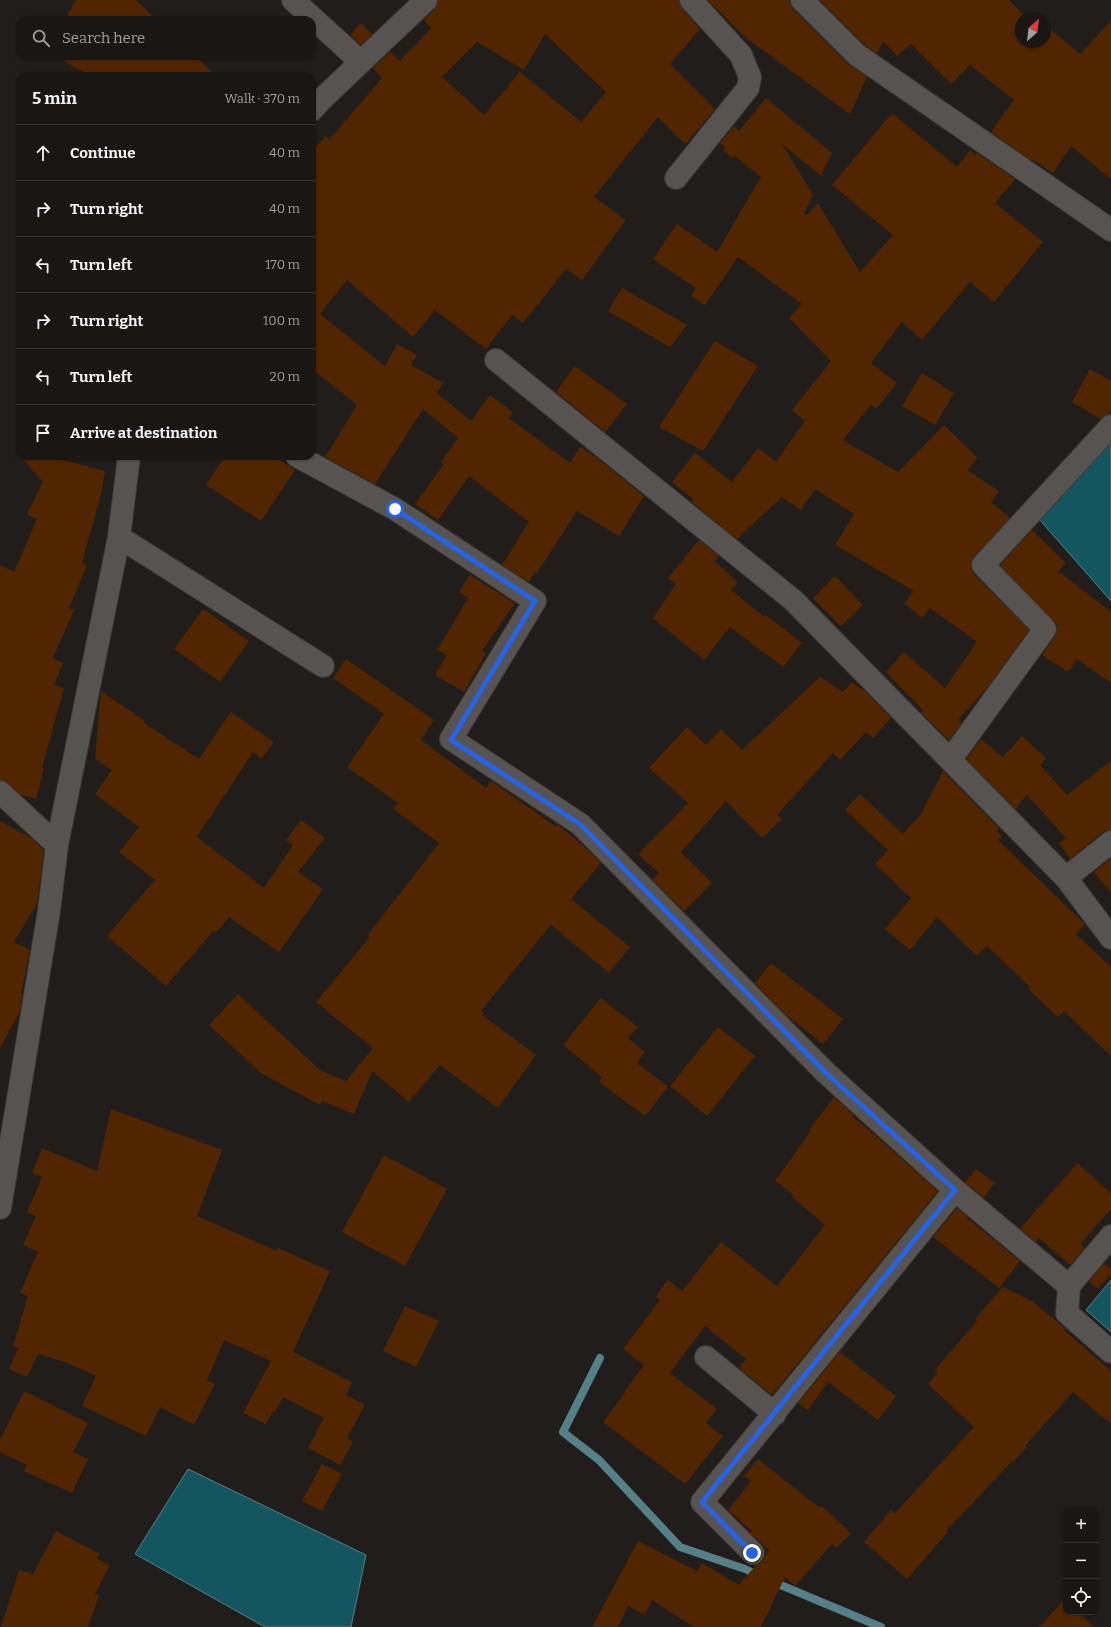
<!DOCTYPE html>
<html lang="en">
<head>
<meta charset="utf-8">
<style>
	:root { --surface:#191614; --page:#262322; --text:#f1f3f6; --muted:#9f9fa0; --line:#373534 }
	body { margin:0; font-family:Bitter,serif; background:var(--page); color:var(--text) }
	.controls { position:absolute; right:12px; bottom:12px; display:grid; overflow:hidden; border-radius:8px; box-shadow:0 1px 3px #0004 }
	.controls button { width:36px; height:36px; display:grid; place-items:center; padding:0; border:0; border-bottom:1px solid var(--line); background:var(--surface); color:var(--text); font:20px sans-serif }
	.compass { position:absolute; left:1015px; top:12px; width:36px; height:36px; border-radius:50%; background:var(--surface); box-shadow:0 1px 3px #0004; rotate:28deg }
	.stop { position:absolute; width:12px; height:12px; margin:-9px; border:3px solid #2563eb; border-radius:50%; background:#fff }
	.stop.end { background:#2563eb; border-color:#fff; box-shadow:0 1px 4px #0008 }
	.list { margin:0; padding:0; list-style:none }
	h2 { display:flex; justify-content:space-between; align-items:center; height:52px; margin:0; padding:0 16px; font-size:17px }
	h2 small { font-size:13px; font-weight:400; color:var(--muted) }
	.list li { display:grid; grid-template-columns:26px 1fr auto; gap:12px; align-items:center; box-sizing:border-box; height:56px; padding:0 16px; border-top:1px solid var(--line) }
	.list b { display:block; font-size:15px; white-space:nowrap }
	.list em { font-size:13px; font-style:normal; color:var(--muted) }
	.icon { flex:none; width:22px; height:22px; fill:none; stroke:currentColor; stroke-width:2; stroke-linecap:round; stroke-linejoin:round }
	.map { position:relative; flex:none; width:1111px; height:1627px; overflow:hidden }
	.search { position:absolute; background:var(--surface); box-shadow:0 1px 3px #0004; left:16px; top:16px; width:300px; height:44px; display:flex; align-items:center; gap:10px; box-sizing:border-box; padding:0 14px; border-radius:12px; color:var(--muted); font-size:15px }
	.panel { position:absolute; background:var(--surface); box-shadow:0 1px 3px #0004; left:16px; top:72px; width:300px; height:388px; border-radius:12px }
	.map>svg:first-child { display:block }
	.water { fill:#14565f; stroke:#548187 }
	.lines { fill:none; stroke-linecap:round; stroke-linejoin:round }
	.stream { stroke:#548187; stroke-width:8 }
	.building { fill:#512500; fill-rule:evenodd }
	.minor-casing { stroke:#3b3937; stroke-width:24 }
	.minor { stroke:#575350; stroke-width:22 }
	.route { stroke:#2563eb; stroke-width:5 }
</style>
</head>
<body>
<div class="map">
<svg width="1111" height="1627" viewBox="0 0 1111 1627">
	<rect width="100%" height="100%" fill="#211d1b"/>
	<!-- water -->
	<path class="water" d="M 1111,443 L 1111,601 L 1039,519 Z
		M 1111,1280 L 1111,1332 L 1086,1310 Z
		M 188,1469 L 366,1555 L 351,1627 L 265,1627 L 135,1554 Z"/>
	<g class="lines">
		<!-- stream -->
		<path class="stream" d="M 600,1358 L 563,1432 L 599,1460 L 680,1547 L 745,1569 L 760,1576
			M 771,1581 L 881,1627"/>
	</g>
	<!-- building -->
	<path class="building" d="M 76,0 L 136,0 L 157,20 L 68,20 L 70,17 L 67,15 Z
		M 438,0 L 679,0 L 682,8 L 700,29 L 670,64 L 715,109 L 700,127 L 685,144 L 658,117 L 594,197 L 626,220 L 582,280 L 566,269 L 523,323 L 512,315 L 486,349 L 435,310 L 413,337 L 347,280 L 320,314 L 385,366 L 397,344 L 417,355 L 411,365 L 443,383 L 437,393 L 471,421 L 490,395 L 513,412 L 509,418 L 570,463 L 580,447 L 597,458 L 644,496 L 619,536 L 577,511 L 537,573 L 535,572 L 529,582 L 502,565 L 529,522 L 469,476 L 438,520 L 415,504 L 444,464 L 441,462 L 458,438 L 423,409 L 375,484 L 325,457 L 357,405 L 312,369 L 312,151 L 326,136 L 329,140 L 382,78 L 373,68 L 390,52 L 400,61 L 431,28 L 424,19 L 435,9 ZM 545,34 L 606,92 L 581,122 L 520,72 L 484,115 L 442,77 L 477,42 L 524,70 Z
		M 708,0 L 790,0 L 793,9 L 848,64 L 867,77 L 850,114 L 745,37 Z
		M 820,0 L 1009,0 L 1027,18 L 1021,18 L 1021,42 L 1045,42 L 1045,25 L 1080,54 L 1111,21 L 1111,179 L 1071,146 L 1053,173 L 1032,159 L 1031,160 L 991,132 L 1014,100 L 970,65 L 951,84 L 911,44 L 897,56 L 883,41 L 877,54 L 865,45 Z
		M 361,23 L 372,34 L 361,45 L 350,35 Z
		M 56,56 L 195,56 L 216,76 L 90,76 Z
		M 766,98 L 832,153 L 821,176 L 782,144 L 813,195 L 804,214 L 807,215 L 818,203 L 860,272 L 893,235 L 832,185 L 892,113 L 957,167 L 970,150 L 975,155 L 977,153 L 1015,179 L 995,203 L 1043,242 L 994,302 L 970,282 L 922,340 L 902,322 L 871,363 L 897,383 L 876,409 L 871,405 L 843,440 L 898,472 L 944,425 L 978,458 L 967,470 L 999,491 L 991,502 L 1010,518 L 974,557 L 971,562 L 971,568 L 974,574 L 1029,630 L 988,687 L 958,720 L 962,723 L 949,740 L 921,713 L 923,710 L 886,672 L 904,652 L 945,688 L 977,642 L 930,608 L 922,618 L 904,603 L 914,591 L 835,545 L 854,514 L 815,489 L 801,510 L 782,497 L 737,539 L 692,502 L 694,500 L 672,482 L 695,453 L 732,482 L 758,448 L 776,462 L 805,421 L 792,410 L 831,361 L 789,318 L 802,304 L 738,257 L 705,305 L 691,296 L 696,288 L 653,259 L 677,224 L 717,252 L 761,177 L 735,156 L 732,158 L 723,150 L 725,147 L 720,143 L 734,126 L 739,131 Z
		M 622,288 L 687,325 L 670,347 L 608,311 Z
		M 715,341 L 758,366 L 703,451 L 659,427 Z
		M 575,366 L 627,404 L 605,432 L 556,392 Z
		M 1090,369 L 1111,381 L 1111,409 L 1108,414 L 1101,419 L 1072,402 Z
		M 922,373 L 954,393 L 935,425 L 902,406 Z
		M 20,456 L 59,456 L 63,460 L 105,471 L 101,494 L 82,563 L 87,565 L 69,608 L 74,610 L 53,658 L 63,663 L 54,685 L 64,688 L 42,768 L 44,769 L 36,799 L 21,795 L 8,783 L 0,780 L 0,565 L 14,572 L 37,519 L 27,514 L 43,482 Z
		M 225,456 L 274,456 L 295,470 L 261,521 L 206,485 Z
		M 1032,530 L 1066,563 L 1058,571 L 1111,612 L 1111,683 L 1077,659 L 1068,672 L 1042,655 L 1055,636 L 1057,631 L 1057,625 L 1000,565 Z
		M 699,540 L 719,556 L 714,561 L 738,582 L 731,590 L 764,617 L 766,615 L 802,643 L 783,667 L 730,627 L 704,660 L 653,618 L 676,584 L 668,578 Z
		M 470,575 L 515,603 L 482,651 L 486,653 L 464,692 L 435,675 L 447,655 L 437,650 L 468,598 L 459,592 Z
		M 835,576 L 863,605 L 841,626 L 813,598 Z
		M 203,609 L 249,641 L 220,682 L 174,649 Z
		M 346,659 L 434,720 L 421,740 L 486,788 L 491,781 L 555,826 L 557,824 L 586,848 L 601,863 L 571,899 L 630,947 L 609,973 L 551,925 L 481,1011 L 484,1013 L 482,1015 L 536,1055 L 498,1108 L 440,1065 L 409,1102 L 372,1071 L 354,1114 L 322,1101 L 320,1105 L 261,1073 L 209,1025 L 238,994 L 320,1070 L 346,1081 L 373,1048 L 316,1002 L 370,937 L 367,936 L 439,843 L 393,809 L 398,803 L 347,767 L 384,714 L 333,678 Z
		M 820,677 L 843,692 L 852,682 L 867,693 L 891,718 L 873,738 L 866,732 L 840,760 L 833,753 L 777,815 L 782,819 L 762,838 L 726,801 L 681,852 L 712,883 L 684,911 L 652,880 L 659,873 L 638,854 L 688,803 L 649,768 L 687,727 L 706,745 L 721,729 L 742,750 Z
		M 101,691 L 145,721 L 144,723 L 199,759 L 231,712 L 274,742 L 261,759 L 253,752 L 197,837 L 264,888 L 293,845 L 286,840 L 301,820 L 325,838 L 298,872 L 323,889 L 279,952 L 229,917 L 216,933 L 213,931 L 166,986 L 107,936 L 155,880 L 119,852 L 139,827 L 95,794 L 112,770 L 95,759 Z
		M 1022,736 L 1046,758 L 1040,765 L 1067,795 L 1111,761 L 1111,830 L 1103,832 L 1070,859 L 1059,843 L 1066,838 L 1027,795 L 1015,809 L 966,759 L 981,739 L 1003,757 Z
		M 943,771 L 999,828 L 997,831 L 1002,836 L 998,840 L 1085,924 L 1076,934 L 1111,967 L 1111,1056 L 1064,1011 L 1058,1017 L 1028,989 L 1030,987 L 987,946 L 977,956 L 937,917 L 910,950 L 885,929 L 911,898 L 875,864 L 888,850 L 845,810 L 860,794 L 903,834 L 921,814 Z
		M 0,821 L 30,837 L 44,850 L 37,904 L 14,942 L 30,950 L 21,994 L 23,994 L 19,1013 L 0,1048 Z
		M 1111,858 L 1111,893 L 1094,872 Z
		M 771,963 L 843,1019 L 823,1044 L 786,1015 L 755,983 Z
		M 601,998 L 638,1027 L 628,1038 L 645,1052 L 637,1063 L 668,1087 L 645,1116 L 599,1082 L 602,1077 L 563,1045 Z
		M 718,1027 L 755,1056 L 707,1116 L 670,1086 Z
		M 834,1097 L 854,1115 L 852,1116 L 876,1136 L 938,1191 L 772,1395 L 739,1368 L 746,1359 L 705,1326 L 670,1373 L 717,1409 L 706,1423 L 723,1436 L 685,1484 L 603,1422 L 625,1393 L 624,1392 L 644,1365 L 623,1349 L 660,1300 L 656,1296 L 668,1280 L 682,1291 L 721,1242 L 777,1286 L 825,1225 L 792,1197 L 794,1195 L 775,1181 L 811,1131 L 809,1130 Z
		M 111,1109 L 222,1150 L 197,1216 L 277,1251 L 278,1248 L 330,1271 L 293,1352 L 352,1382 L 346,1395 L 365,1405 L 347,1438 L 353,1442 L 340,1465 L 308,1448 L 324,1418 L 283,1397 L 275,1412 L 273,1411 L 266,1424 L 243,1413 L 271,1361 L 224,1340 L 207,1380 L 215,1384 L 194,1425 L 160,1407 L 146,1436 L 82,1406 L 96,1376 L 65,1362 L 38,1354 L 27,1377 L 9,1369 L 18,1348 L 13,1346 L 28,1296 L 20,1293 L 38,1252 L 23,1245 L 36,1216 L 27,1212 L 42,1177 L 32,1173 L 42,1148 L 97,1171 Z
		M 384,1155 L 447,1189 L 405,1266 L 342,1232 Z
		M 1077,1163 L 1111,1193 L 1111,1209 L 1080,1244 L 1085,1248 L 1070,1265 L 1039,1238 L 1036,1242 L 1020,1229 Z
		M 976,1169 L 995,1183 L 983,1198 L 965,1182 Z
		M 957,1208 L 968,1217 L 967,1218 L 1020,1261 L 999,1288 L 933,1237 Z
		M 1104,1263 L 1111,1269 L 1111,1274 L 1098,1289 L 1089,1282 Z
		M 1003,1287 L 1032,1301 L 1066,1329 L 1064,1330 L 1111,1371 L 1111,1424 L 1073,1392 L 1025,1446 L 1027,1447 L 1013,1462 L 1012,1461 L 946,1531 L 948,1532 L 907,1579 L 864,1542 L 891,1510 L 895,1513 L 974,1427 L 928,1384 L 938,1372 L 935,1370 L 977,1321 L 975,1319 Z
		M 405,1306 L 439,1321 L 416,1367 L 383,1351 Z
		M 840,1352 L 896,1396 L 878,1420 L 828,1382 L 808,1410 L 798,1403 Z
		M 24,1391 L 88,1423 L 73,1452 L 88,1459 L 72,1493 L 24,1471 L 27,1465 L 0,1452 L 0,1440 Z
		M 758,1459 L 820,1508 L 822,1506 L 851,1533 L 837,1548 L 832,1544 L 795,1586 L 785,1577 L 761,1627 L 694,1627 L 652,1600 L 645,1615 L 628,1606 L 618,1627 L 592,1627 L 638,1541 L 697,1571 L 702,1563 L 739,1585 L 756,1565 L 762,1562 L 769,1550 L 750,1533 L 752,1531 L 728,1510 L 751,1481 L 744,1476 Z
		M 322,1464 L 342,1474 L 322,1511 L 302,1501 Z
		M 56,1531 L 100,1554 L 97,1559 L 110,1565 L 95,1594 L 99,1595 L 88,1627 L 1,1627 L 19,1570 L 33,1574 Z
		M 1065,1599 L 1066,1612 L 1078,1612 L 1094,1627 L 1039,1627 Z"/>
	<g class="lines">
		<defs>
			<path id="minor" d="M 293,0 L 361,62
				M 802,0 L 857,55 L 1111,230
				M 312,110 L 321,100 L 426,0
				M 676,178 L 748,88 L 750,77 L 741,55 L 691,0
				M 496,360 L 793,600 L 1066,878 L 1111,938
				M 297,456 L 395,509 L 535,601 L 451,739 L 580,824 L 825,1072 L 955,1190 L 1069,1286 L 1067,1313 L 1111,1352
				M 119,537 L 323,666
				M 950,760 L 1045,629 L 983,565 L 1111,426
				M 0,792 L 57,845
				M 1066,878 L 1111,842
				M 0,1208 L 49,911 L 57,845 L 119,537 L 129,456
				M 1069,1286 L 1111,1236
				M 706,1357 L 775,1414
				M 753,1553 L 702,1502 L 955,1190"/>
		</defs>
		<!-- minor casing -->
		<use href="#minor" class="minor-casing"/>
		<!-- minor -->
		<use href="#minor" class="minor"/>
	</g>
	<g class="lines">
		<!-- route -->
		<path class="route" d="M 395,509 L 535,601 L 451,740 L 580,824 L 825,1072 L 955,1190 L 702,1502 L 752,1553"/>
	</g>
</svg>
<div class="controls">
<button>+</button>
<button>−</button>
<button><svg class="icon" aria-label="locate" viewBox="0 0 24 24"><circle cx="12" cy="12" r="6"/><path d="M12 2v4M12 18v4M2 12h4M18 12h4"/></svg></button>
</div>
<svg class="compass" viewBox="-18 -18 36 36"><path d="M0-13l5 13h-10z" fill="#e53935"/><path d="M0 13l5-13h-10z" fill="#9f9fa0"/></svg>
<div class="stop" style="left:395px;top:509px"></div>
<div class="stop end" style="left:752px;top:1553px"></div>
<div class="search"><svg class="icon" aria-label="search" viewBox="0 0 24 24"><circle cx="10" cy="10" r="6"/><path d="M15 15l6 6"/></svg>Search here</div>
<section class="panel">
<h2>5 min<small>Walk · 370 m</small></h2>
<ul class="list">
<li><svg class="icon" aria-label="ahead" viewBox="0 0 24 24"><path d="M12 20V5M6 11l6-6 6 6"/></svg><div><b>Continue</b></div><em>40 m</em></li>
<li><svg class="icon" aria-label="right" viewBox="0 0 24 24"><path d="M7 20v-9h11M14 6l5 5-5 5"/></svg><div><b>Turn right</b></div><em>40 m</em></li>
<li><svg class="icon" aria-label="left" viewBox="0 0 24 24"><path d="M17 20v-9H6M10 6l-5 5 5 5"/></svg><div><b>Turn left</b></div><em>170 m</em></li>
<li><svg class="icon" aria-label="right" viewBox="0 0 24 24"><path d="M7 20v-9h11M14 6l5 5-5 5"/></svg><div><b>Turn right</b></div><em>100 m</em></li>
<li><svg class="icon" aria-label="left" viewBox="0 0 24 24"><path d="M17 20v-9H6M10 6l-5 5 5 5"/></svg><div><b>Turn left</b></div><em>20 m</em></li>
<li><svg class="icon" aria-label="arrive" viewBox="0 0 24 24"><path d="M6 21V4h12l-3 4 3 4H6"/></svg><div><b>Arrive at destination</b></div></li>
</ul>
</section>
</div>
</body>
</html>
